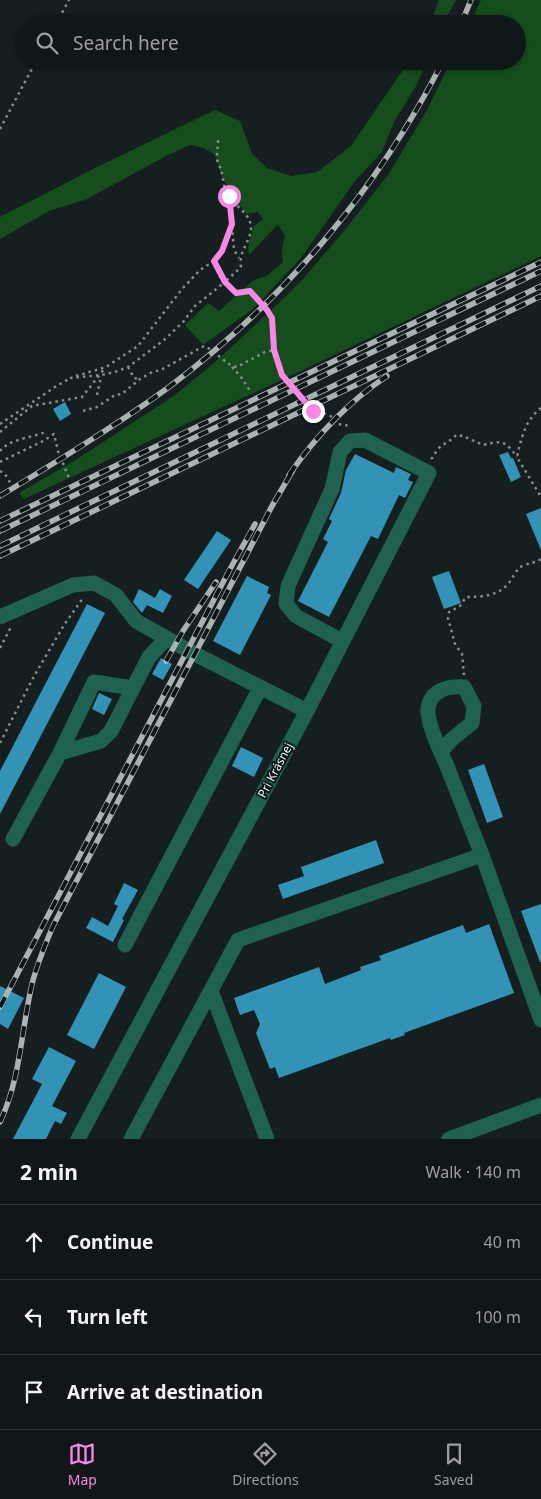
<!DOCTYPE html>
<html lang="en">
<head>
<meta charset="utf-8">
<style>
	:root { --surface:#101718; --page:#192021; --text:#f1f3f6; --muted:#9c9fa2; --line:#303637; --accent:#fa87e6 }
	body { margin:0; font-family:"Noto Sans",sans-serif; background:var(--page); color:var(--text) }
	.stop { position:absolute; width:15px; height:15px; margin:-11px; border:4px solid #fa87e6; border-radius:50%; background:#fff }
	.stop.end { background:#fa87e6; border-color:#fff; box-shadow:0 1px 5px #0008 }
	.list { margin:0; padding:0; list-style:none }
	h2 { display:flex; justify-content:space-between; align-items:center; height:65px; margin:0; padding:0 20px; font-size:21px }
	h2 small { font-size:16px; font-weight:400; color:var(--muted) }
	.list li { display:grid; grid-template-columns:32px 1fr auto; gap:15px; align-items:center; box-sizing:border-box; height:75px; padding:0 20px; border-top:1px solid var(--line) }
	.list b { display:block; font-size:19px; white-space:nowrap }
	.list em { font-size:16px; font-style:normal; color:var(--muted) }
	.icon { flex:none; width:28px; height:28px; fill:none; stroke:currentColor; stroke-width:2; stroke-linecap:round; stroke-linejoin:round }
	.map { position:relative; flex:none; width:541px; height:1139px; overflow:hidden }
	.search { position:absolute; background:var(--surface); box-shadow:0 1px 4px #0004; left:15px; right:15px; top:15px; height:55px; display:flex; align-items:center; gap:12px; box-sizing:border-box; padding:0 18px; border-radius:28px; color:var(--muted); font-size:19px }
	.sheet { height:290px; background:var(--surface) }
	nav { display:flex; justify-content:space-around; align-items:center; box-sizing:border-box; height:70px; border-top:1px solid var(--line); background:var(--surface); font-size:14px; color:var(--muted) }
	nav a { display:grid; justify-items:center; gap:2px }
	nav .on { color:var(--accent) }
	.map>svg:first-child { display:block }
	.green { fill:#154d1d }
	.building { fill:#3393b6 }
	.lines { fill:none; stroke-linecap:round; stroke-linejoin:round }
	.path { stroke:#868d8e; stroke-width:2.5; stroke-dasharray:2.5 4; stroke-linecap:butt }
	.minor { stroke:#206251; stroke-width:15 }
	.rail-casing { stroke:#abb2b2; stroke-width:5.5 }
	.rail { stroke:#0d1616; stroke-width:4; stroke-dasharray:11; stroke-linecap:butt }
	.route { stroke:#fa87e6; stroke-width:6 }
	.labels { text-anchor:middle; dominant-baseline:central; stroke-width:4; stroke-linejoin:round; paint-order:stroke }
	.street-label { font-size:12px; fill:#eff5f5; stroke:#0d1616 }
</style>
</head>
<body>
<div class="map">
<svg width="541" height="1139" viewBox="0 0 541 1139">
	<rect width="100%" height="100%" fill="#161f20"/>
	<!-- green -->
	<path class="green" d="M 439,0 L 456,0 L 443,24 L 430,24 Z
		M 481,0 L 541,0 L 541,256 L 288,377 L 24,499 L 19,493 L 74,461 L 175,395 L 214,363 L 282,300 L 303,279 L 344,231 L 388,175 L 426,112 L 451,61 L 517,61 L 517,24 L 470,24 Z
		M 409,61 L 427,61 L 416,86 L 394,122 L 382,152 L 355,181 L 301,258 L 253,309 L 203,345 L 185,325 L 208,303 L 219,311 L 254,280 L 267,276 L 283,262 L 282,249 L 285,236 L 278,224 L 249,255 L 248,247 L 253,227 L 263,219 L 258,212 L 246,214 L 222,177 L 215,155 L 204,148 L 190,145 L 166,156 L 87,199 L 49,211 L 0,239 L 0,217 L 95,168 L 215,110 L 240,121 L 252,154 L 267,168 L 291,176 L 317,172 L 351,146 Z"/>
	<!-- building -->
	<path class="building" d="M 65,402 L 71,414 L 60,421 L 53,409 Z
		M 508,452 L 511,458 L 513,458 L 521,477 L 511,482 L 499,455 Z
		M 355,454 L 394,473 L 396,467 L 411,474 L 408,480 L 413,482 L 405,498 L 399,495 L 378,539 L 371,536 L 329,617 L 298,601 L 328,542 L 323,539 L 332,521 L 329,519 L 341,493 L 346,470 Z
		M 541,508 L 541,550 L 526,514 Z
		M 217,531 L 231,540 L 198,589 L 184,580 Z
		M 449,571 L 461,603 L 444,609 L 432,577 Z
		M 247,576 L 269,587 L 267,593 L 271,595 L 240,655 L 213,641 Z
		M 139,589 L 155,598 L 160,589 L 172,596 L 163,613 L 147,605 L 142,613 L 133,602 Z
		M 87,604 L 105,613 L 0,814 L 0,771 Z
		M 161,658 L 172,664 L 163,680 L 152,674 Z
		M 99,693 L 112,699 L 104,715 L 92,709 Z
		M 241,747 L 263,758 L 254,777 L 232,766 Z
		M 484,764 L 503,817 L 487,823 L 468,770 Z
		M 376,840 L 384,863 L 283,899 L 278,885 L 304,876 L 301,867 Z
		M 124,883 L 138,890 L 122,919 L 124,920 L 113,942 L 86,928 L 92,917 L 108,926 L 118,906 L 114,904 Z
		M 541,904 L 541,962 L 540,962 L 521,911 Z
		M 489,924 L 514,993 L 404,1033 L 405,1035 L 391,1040 L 390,1038 L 279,1078 L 275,1067 L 270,1069 L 256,1033 L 260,1024 L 254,1010 L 240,1015 L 234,998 L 319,967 L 325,984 L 361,970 L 360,967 L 381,960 L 379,956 L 463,925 L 466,933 Z
		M 99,973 L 126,987 L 94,1049 L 67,1035 Z
		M 0,986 L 24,998 L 8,1029 L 0,1024 Z
		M 49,1047 L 76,1061 L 52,1106 L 67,1113 L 61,1124 L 55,1121 L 46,1139 L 13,1139 L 42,1084 L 32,1079 Z"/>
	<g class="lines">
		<!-- path -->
		<path class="path" d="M 56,24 L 69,0
			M 0,129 L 36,61
			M 232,226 L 234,250 L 239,258
			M 214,261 L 225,282 L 241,267 C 238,251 251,242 251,227 C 250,213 235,206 228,196 C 223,188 224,179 221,170 C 220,166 216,160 217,156 C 217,150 218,146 218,140
			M 128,367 L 134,378 L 140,379
			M 232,367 L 241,377 L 250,391
			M 76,376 L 106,367 L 138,346 L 182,289 L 200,270 L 214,261 L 221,251 L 231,224 L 229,196
			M 70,378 L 101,375 L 115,372 L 128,367 L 164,340 L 184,321 L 195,306 L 225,282 L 236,293 L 250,291 L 267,310 L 272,318 L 274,350 L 282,375 L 309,408 C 318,416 330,409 337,424 L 346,425 L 351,428
			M 97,395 L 101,377
			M 541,408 C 525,420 521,439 517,457 L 541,497
			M 83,411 L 97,407 L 115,395 L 122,394 L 140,379 L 152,372 L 161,370 L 204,346 C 218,352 225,365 237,367 L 265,352 L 274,350
			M 0,424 L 58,385 L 71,378
			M 0,432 L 32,406 L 82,397 L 105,368
			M 0,451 C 9,439 31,438 45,432
			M 431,459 C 435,456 435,452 438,449 C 444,443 451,441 456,435 L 463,436 L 483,445 C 503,440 505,441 517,457
			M 0,462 L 43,441 L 54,434 L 58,451 L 69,478
			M 0,471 L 5,474 L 11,484
			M 0,648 L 11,627
			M 464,675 L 462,654 L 455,644 L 448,618 L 449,612 L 460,606 L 466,597 C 481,597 497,596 507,585 C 513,579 515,570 522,566 C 529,563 535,563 541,559
			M 0,743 L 33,678 L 64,625 L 83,598"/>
		<!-- minor -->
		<path class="minor" d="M 0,617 L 73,585 L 94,583 L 116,595 L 136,621 L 195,654 L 307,711 L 78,1139
			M 307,711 L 429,473 L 365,440 L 350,441 L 340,452 L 332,489 L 288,586 L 286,604 L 296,616 L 342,641
			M 60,753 L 94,682 L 133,688
			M 13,839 L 60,753 L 101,741 L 111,731 L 149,657 L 166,639
			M 482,855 L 541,1020
			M 125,945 L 260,688
			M 211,991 L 267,1139
			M 131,1139 L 238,940 L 482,855 C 470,825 459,796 447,766 C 441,753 426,721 428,708 C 431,690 448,686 464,687 L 474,706 L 472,723 L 451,740 L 441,752
			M 449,1139 L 541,1105"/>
		<defs>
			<path id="rail" d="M 461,24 L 471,0
				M 289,475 C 316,436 348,402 387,376
				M 0,496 C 56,462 112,428 165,390 C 282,303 377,191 443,61
				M 0,521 L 541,262
				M 0,531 L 541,271
				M 0,546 L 541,286
				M 0,556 L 541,296
				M 166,661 L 183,631 L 216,582
				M 0,1007 L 230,569 L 255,524
				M 0,1122 C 21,1077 21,1031 32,984 C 37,964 45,945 53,926 L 272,506 L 293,470"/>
		</defs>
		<!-- rail casing -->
		<use href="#rail" class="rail-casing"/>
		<!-- rail -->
		<use href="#rail" class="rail"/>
	</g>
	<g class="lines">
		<!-- route -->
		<path class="route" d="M 229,196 L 232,224 L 222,251 L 214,261 L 225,282 L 236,293 L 250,291 L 267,310 L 272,318 L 274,350 L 282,375 L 313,411"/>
	</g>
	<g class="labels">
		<!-- street labels -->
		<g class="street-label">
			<text transform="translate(275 770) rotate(-62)">Pri Krásnej</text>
		</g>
	</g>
</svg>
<div class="stop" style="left:229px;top:196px"></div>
<div class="stop end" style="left:313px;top:411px"></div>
<div class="search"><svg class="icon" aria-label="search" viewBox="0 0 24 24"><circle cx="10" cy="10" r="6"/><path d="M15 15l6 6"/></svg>Search here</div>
</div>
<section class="sheet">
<h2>2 min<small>Walk · 140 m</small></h2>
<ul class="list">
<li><svg class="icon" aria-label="ahead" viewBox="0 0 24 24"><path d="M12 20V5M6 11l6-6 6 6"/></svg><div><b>Continue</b></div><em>40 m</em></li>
<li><svg class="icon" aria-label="left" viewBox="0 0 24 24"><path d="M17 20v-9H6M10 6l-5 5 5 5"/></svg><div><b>Turn left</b></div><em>100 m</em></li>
<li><svg class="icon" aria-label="arrive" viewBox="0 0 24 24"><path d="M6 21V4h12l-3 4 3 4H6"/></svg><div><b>Arrive at destination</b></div></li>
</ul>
</section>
<nav>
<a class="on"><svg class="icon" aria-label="map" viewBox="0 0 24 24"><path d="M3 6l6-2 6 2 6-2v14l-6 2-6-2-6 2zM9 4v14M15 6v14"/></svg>Map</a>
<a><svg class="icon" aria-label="directions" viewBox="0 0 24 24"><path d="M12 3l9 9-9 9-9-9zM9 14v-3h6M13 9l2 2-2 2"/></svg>Directions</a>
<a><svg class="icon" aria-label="saved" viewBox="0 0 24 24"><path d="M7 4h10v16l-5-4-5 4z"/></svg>Saved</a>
</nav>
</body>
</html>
